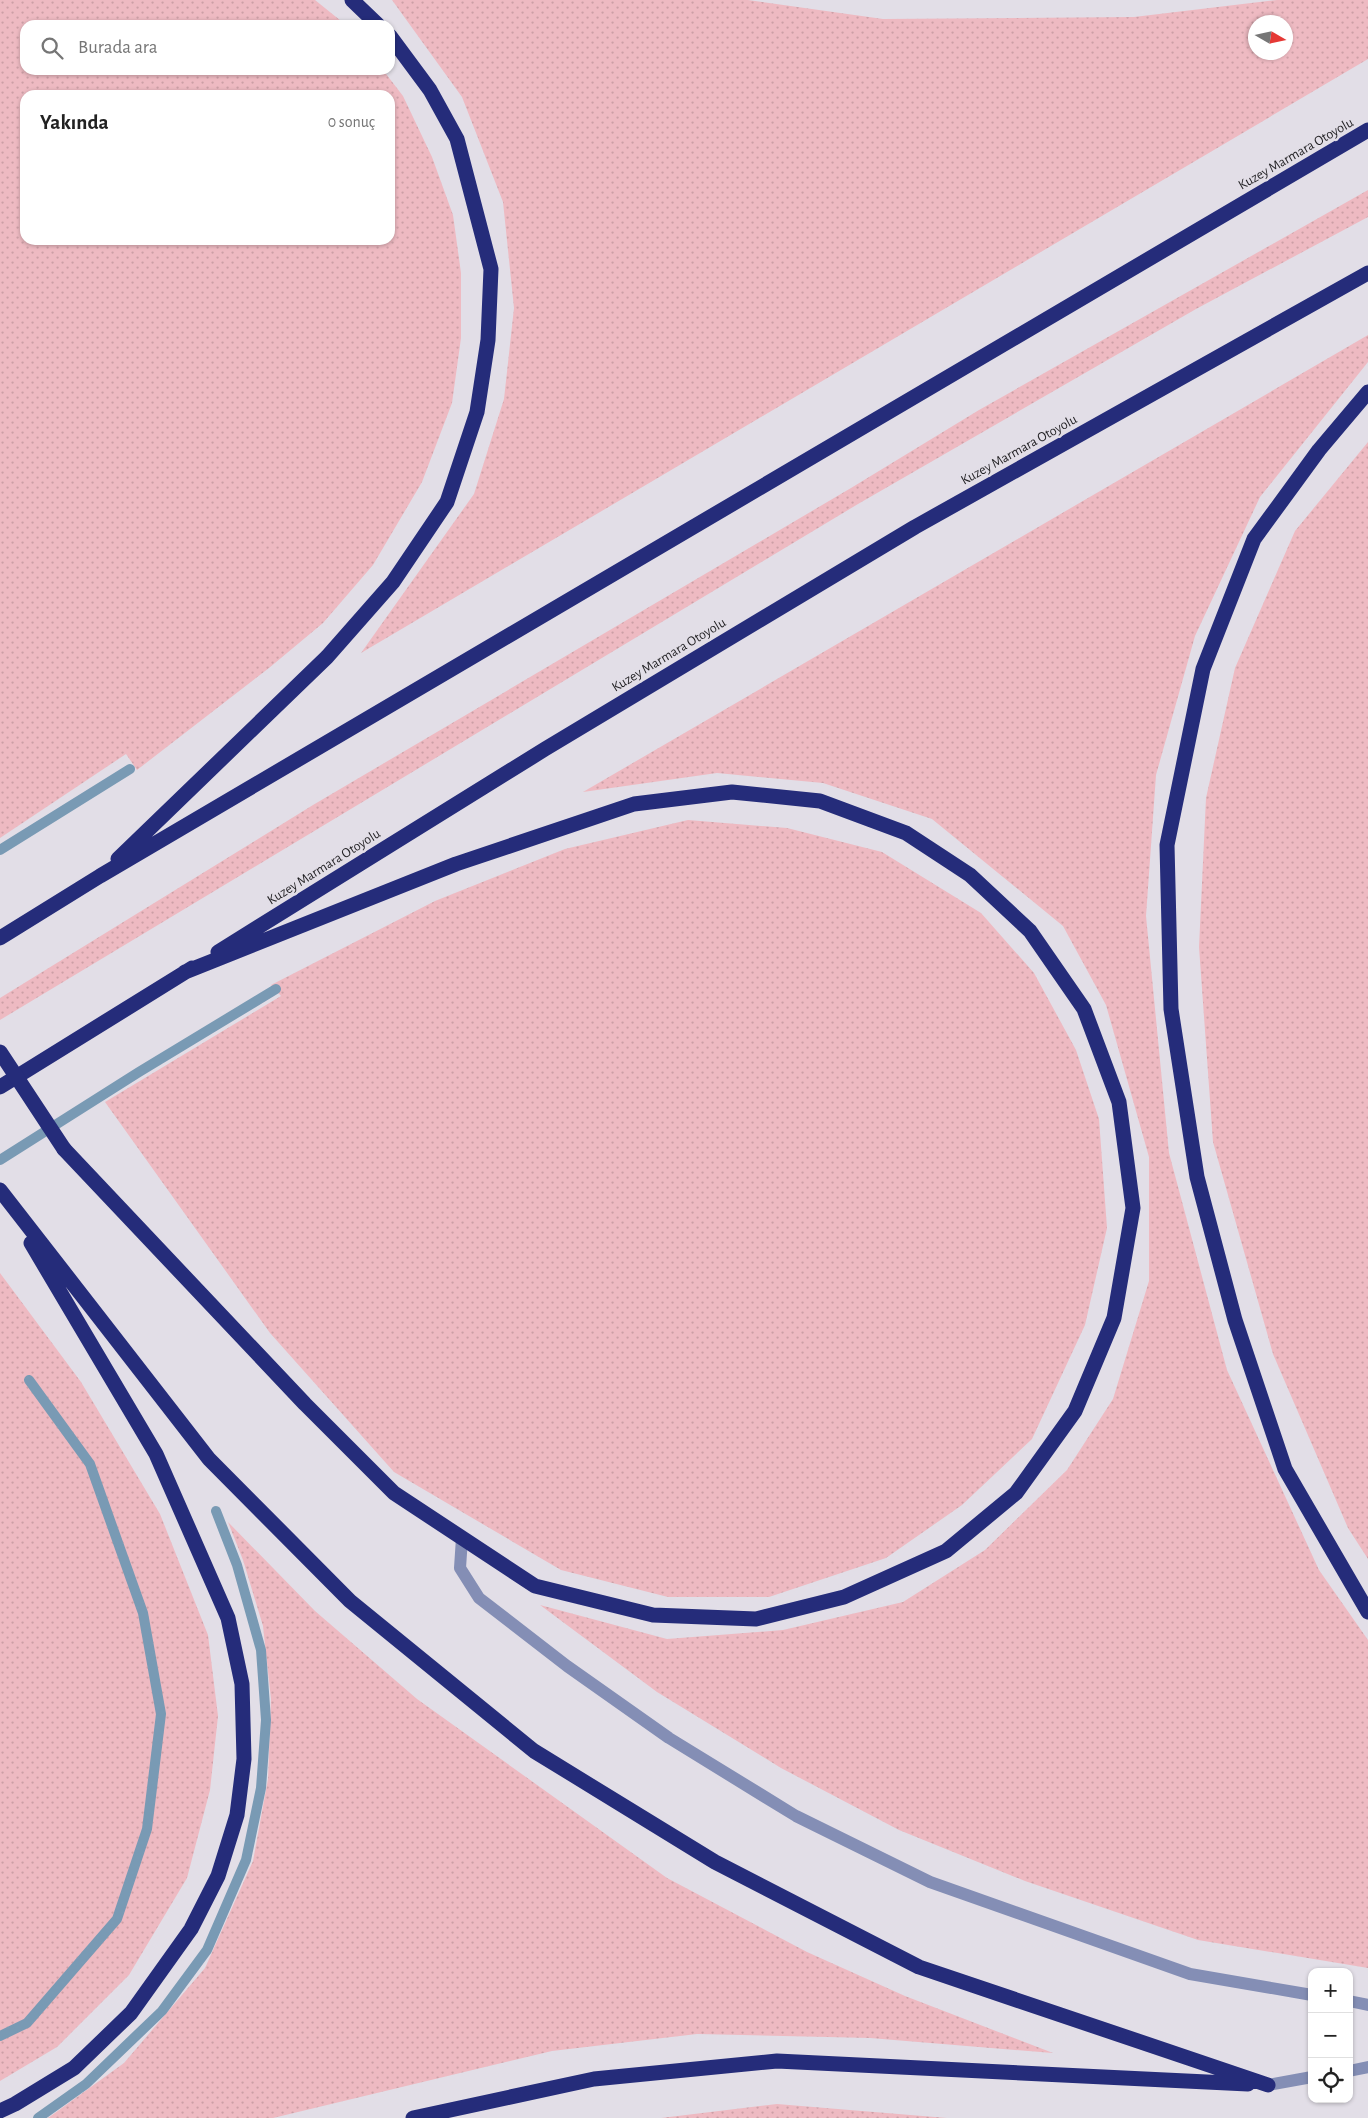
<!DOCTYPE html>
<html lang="tr">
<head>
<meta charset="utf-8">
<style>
	:root { --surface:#fff; --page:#f2f2f2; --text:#222; --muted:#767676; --line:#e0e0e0 }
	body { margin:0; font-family:"Alegreya Sans",sans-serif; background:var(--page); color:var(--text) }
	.controls { position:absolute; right:15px; bottom:15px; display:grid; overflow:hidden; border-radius:10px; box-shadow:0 1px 4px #0004 }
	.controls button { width:45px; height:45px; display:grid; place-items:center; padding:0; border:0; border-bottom:1px solid var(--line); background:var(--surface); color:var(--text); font:25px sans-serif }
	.compass { position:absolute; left:1248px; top:15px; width:45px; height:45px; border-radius:50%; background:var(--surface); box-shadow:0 1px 4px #0004; rotate:99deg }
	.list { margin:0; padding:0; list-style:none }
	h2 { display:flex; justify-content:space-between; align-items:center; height:65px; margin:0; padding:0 20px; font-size:21px }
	h2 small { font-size:16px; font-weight:400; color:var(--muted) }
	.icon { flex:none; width:28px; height:28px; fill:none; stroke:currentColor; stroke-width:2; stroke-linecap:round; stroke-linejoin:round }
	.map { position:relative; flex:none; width:1368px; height:2118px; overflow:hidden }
	.search { position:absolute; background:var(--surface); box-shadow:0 1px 4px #0004; left:20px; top:20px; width:375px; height:55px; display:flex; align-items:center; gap:12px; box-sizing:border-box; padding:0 18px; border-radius:15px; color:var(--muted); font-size:19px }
	.panel { position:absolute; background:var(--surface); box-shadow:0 1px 4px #0004; left:20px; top:90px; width:375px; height:155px; border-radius:15px }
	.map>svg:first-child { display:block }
	.grass { fill:url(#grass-dots); fill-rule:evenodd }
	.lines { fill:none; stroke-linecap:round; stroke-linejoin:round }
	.stream { stroke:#799ab4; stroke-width:10 }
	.service { stroke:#848eb5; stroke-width:12 }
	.motorway { stroke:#252c7a; stroke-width:15 }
	.motorway-bridge { stroke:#252c7a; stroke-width:15 }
	.labels { text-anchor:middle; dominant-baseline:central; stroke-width:5; stroke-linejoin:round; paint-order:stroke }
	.street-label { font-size:14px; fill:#201f22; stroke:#e2dee7 }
</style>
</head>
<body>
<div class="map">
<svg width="1368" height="2118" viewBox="0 0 1368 2118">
	<defs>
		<pattern id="grass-dots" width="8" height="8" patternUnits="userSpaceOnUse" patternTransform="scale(1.25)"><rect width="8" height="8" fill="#eebac2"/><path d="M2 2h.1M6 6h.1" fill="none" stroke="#cc9fa6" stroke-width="1.8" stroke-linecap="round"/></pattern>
	</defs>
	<rect width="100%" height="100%" fill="#e2dee7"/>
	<!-- grass -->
	<path class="grass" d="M 0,0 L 315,0 L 346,25 L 25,25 L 25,70 L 383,70 L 403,96 L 432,157 L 453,215 L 461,273 L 461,338 L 452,403 L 422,482 L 373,565 L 323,623 L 269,668 L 137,770 L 126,754 L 0,838 ZM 25,95 L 390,95 L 390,240 L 25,240 Z
		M 392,0 L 748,0 L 883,19 L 1134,17 L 1277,0 L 1368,0 L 1368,59 L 361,653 L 474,494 L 504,399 L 514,308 L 503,202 L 462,97 ZM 1256,22 L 1286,22 L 1286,52 L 1256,52 Z
		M 1368,190 L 1368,217 L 1196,309 L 858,504 L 0,1020 L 0,998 L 313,805 L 851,488 L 979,410 Z
		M 1368,335 L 1368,362 L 1260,497 L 1195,636 L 1156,775 L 1146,916 L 1169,1153 L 1227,1370 L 1319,1570 L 1368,1640 L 1368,1968 L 1198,1940 L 1025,1881 L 899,1830 L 781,1768 L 657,1692 L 540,1605 L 667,1639 L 783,1630 L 903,1602 L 985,1550 L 1067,1470 L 1113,1399 L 1149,1281 L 1149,1157 L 1106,1005 L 1063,926 L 932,819 L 823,783 L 717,773 L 583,792 Z
		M 1368,442 L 1368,1559 L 1348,1528 L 1273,1354 L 1213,1142 L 1199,947 L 1206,798 L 1235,668 L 1295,531 Z
		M 688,820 L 787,828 L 882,852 L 981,913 L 1034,973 L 1076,1050 L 1099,1119 L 1107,1228 L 1085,1325 L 1032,1439 L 962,1505 L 886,1558 L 769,1597 L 668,1597 L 561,1570 L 394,1472 L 270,1333 L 105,1102 L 281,996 L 271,985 L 435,901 L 565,849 Z
		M 0,1273 L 81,1382 L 160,1514 L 208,1635 L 218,1716 L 210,1790 L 187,1878 L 129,1975 L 57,2047 L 0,2081 Z
		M 228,1522 L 315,1611 L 417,1699 L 667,1878 L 807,1952 L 905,1996 L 1053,2053 L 870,2038 L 697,2034 L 552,2051 L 273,2118 L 48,2118 L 124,2063 L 205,1968 L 253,1861 L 268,1779 L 271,1699 L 263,1626 L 243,1560 Z
		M 777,2104 L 947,2118 L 661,2118 Z"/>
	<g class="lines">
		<!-- stream -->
		<path class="stream" d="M 0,850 L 130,769
			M 0,1160 L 139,1072 L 276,989
			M 0,2036 L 27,2023 L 117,1919 L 147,1829 L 161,1714 L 143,1613 L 90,1464 L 29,1380
			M 38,2118 L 86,2084 L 162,2011 L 207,1950 L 246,1860 L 261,1788 L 266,1720 L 261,1650 L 237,1565 L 216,1511"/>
		<!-- service -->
		<path class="service" d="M 462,1538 L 460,1568 L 479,1598 L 567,1666 L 669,1738 L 796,1816 L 930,1882 L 1190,1974 L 1312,1995
			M 1349,2001 L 1368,2005
			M 1349,2071 L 1368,2067
			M 1268,2085 L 1312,2077"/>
		<!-- motorway -->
		<path class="motorway" d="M 352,0 L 378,25
			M 1368,392 L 1319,450 L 1254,539 L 1203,669 L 1167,845 L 1171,1009 L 1197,1177 L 1235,1320 L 1285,1469 L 1368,1612
			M 118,859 L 327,657 L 393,582 L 447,502 L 477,412 L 488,340 L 491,269 L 457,139 L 430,90 L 390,36
			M 0,938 L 100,876 L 1368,130
			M 218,952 L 545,749 L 915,527 L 1368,273
			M 0,1087 L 192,968
			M 64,1149 L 305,1404 L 394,1493 L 535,1586 L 653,1615 L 756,1619 L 844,1597 L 946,1551 L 1016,1493 L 1075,1411 L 1114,1318 L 1133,1208 L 1119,1102 L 1084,1009 L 1030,931 L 970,875 L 906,833 L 820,801 L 732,792 L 634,804 L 456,864 L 185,972
			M 0,1190 L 209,1459 L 350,1601 L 534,1751 L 715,1862 L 919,1967 L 1268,2085
			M 0,2111 L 15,2104 L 74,2068 L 131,2013 L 191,1929 L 218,1876 L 237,1815 L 244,1759 L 242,1684 L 228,1618 L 156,1454 L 31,1243
			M 413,2118 L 594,2079 L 777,2061 L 1248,2084"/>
		<!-- motorway-bridge -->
		<path class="motorway-bridge" d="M 0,1052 L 64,1149"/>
	</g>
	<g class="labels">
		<!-- street labels -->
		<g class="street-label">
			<text transform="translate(1296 154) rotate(-30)">Kuzey Marmara Otoyolu</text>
			<text transform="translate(1019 450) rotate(-29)">Kuzey Marmara Otoyolu</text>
			<text transform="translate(669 655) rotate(-31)">Kuzey Marmara Otoyolu</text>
			<text transform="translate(324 867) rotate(-32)">Kuzey Marmara Otoyolu</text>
		</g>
	</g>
</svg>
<div class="controls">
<button>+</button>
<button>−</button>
<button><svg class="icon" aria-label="locate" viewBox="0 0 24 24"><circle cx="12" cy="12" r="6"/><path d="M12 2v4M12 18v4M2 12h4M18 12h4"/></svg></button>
</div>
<svg class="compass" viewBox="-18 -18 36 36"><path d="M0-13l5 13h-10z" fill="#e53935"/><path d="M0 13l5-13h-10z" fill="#767676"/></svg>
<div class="search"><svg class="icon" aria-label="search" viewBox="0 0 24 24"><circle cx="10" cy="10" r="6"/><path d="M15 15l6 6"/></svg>Burada ara</div>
<section class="panel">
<h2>Yakında<small>0 sonuç</small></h2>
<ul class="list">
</ul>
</section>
</div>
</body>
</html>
